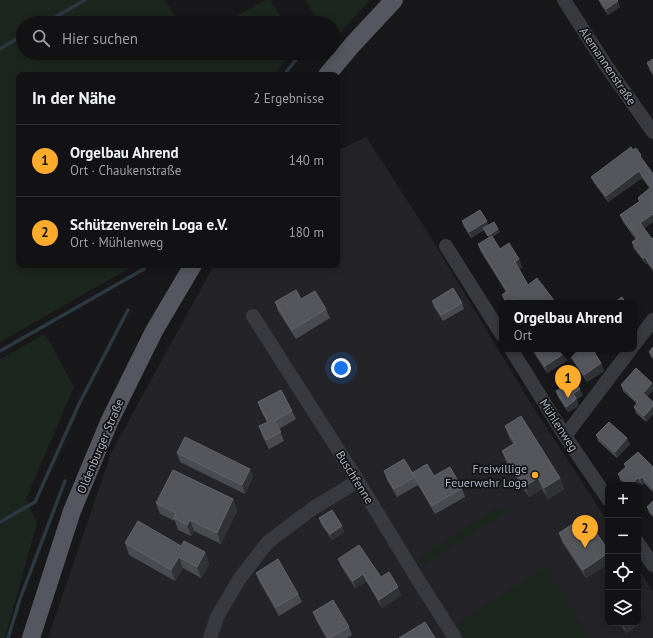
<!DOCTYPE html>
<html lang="de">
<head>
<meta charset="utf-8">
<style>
	:root { --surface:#121214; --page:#1f2022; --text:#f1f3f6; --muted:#9c9ea0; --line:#313234; --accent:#ffac2c }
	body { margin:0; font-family:"PT Sans",sans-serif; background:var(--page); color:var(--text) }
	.controls { position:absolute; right:12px; bottom:12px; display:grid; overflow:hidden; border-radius:8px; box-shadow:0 2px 10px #0003 }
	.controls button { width:36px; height:36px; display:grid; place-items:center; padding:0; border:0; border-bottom:1px solid var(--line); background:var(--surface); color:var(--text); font:20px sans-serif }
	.you { position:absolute; left:341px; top:368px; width:14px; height:14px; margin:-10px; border:3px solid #fff; border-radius:50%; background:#1a73e8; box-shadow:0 0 0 6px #1a73e833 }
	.badge { display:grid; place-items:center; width:26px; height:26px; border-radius:50%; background:var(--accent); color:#111; font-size:13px; font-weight:700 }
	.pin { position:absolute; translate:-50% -33px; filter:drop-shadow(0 1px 2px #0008) }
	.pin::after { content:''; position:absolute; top:21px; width:14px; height:12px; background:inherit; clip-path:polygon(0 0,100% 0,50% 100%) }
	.popup { position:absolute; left:499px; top:300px; width:138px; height:52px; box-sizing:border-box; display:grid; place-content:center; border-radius:8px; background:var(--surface); filter:drop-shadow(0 1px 3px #0005); font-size:13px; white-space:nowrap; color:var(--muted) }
	.popup b { font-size:15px; color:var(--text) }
	.popup::after { content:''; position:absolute; left:50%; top:100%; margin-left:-8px; border:8px solid transparent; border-top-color:var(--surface) }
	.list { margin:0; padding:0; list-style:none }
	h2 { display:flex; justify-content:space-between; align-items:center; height:52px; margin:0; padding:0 16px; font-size:17px }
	h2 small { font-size:13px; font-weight:400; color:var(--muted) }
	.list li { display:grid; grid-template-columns:26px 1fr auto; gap:12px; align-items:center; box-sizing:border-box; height:72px; padding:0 16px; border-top:1px solid var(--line) }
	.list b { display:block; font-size:15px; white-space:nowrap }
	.list p { margin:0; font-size:13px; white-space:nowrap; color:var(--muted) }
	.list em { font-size:13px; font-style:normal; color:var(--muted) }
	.icon { flex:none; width:22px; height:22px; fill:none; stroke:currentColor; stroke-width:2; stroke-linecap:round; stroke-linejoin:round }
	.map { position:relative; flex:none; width:653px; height:638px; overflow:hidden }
	.search { position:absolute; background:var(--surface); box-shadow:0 2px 10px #0003; left:16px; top:16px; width:324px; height:44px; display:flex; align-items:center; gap:10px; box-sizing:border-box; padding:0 14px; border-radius:22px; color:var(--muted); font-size:15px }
	.panel { position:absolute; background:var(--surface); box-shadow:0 2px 10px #0003; left:16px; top:72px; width:324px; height:196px; border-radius:8px }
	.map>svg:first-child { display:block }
	.built { fill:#242428 }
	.green { fill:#1d261e }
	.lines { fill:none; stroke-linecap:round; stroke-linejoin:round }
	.stream { stroke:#2c3940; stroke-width:3.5 }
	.minor { stroke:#393a40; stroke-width:14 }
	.major { stroke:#54575f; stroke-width:18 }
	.wall { fill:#494b50 }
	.shaded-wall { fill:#313236 }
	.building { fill:#54565c; stroke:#61646b }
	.poi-dot { fill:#ffac2c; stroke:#131316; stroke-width:1.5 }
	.labels { text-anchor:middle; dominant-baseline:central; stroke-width:3.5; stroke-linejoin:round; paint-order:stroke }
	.street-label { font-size:12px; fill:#a9b0bc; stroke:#131316 }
	.poi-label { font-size:12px; fill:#a9b0bc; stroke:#131316; text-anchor:end }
</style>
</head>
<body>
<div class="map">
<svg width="653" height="638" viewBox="0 0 653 638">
	<rect width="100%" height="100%" fill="#18181b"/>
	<!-- built -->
	<path class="built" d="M 366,137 L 425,228 L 530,402 L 608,522 L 608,623 L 638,623 L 638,568 L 653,592 L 653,638 L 48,638 L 111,453 L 214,265 L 337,265 L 337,151 Z"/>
	<!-- green -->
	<path class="green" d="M 0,0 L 165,0 L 179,23 L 23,23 L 23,53 L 290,53 L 275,75 L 19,75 L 19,265 L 135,265 L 0,342 Z
		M 266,0 L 270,0 L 285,23 L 222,23 Z
		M 305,0 L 370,0 L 333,41 L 333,23 L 320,23 Z
		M 45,334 L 74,387 L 26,499 L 37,523 L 5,638 L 0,638 L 0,359 Z
		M 495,509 L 509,510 L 422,566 L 418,558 Z
		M 546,567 L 590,638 L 465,638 L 456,624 Z"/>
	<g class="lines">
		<!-- stream -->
		<path class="stream" d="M 45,23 L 85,0
			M 0,49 L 23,35
			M 284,75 L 298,57
			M 0,351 L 144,269 L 147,265
			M 0,522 L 35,502 L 80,402 L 128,310
			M 8,638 L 20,599 L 65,481"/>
		<!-- minor -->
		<path class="minor" d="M 564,0 L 607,67 L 653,132
			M 446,246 L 502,335
			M 253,316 L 358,481 L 420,583 L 455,638
			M 634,345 L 653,320
			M 511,349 L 565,436 L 608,499
			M 565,436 L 631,349
			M 638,543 L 653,565
			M 210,638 L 217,617 L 240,578 L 268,542 L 312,509 L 358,481"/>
		<!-- major -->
		<path class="major" d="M 327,75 L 353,44 L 394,0
			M 31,638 L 72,511 L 110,420 L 154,331 L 193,265"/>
	</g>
	<!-- wall -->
	<path class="wall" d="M 599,0 L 620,7 L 608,15 L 601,5 Z
		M 653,59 L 653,75 L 650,71 L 647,63 Z
		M 643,160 L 653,174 L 653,222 L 644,228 L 652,239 L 653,238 L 653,271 L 647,263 L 646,264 L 634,249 L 632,242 L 636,240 L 623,222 L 620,215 L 639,202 L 638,198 L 650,189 L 642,178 L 608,202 L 594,183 L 591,177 Z
		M 462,221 L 488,225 L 498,229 L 500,232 L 492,237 L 500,249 L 522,267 L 519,269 L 528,285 L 556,303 L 505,303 L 502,295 L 506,292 L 481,252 L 478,244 L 489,238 L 484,230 L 471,238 L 464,227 Z
		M 301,299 L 326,309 L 330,318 L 296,339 L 278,311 L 275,302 Z
		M 432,301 L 462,303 L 464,309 L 443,321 L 434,307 Z
		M 653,347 L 653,359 L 651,357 L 649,352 Z
		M 528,349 L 601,349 L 595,353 L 601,363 L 604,371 L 587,382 L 571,358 L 547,373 L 532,350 L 529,352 Z
		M 621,385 L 653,385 L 653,390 L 647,397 L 653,402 L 653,414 L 646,422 L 636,413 L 634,407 L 637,404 L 623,391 Z
		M 556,391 L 583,395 L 577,399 L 578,404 L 577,407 L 568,412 L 558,397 Z
		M 258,402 L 292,411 L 296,419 L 279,429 L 284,441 L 269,449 L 262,435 L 259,426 L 267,422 L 261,411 Z
		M 505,426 L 560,478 L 564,489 L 548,499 L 542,489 L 529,497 L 506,462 L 502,451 L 513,444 L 509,437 Z
		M 596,435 L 630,444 L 617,458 L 598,441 Z
		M 177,453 L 250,469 L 253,477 L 245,494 L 180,462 Z
		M 624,464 L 653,467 L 653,492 L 644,483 L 642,485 L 640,483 L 638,485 L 625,485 L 620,480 L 618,474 L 626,467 Z
		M 384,471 L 412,473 L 434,476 L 462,488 L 465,497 L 435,514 L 418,485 L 397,497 L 387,480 Z
		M 233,499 L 237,511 L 221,544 L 194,531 L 191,536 L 178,530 L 175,521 L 160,514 L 156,503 Z
		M 653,501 L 653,517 L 649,513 L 647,507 Z
		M 319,518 L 342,526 L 344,532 L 332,540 L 321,524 Z
		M 559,533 L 608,550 L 608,564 L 586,578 L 562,542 Z
		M 125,543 L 181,546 L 205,552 L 209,564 L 201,578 L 183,568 L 175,581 L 129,555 Z
		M 338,559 L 381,577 L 401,595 L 382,608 L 366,581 L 355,588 L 341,566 Z
		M 256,573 L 298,594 L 302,602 L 279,616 L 259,581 Z
		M 313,612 L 349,627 L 352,635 L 347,638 L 326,638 L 316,620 Z
		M 638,622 L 639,625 L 626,633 L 620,623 L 638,623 Z"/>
	<!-- shaded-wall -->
	<path class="shaded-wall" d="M 618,1 L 620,7 L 608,15 L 606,9 Z
		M 639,171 L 642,178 L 608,202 L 606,196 Z
		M 653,214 L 653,222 L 643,229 L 640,223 Z
		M 487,221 L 489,227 L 483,228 L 484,230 L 471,238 L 469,232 Z
		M 498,229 L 500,232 L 489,239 L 488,236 Z
		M 645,257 L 647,263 L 646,264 L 643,258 Z
		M 519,259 L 522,267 L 518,270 L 515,262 Z
		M 512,299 L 514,303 L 507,303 L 507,302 Z
		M 528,349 L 532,349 L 532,350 L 529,352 Z
		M 591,349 L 601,349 L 593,354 Z
		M 568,351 L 571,358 L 547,373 L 545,366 Z
		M 601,363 L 604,371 L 587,382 L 584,375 Z
		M 652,383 L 653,385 L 653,390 L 645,399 L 643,393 Z
		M 580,389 L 583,395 L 577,399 L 578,404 L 577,407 L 568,412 L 566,407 L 573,394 Z
		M 653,406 L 653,414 L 646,422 L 644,416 Z
		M 627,438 L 630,444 L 617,458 L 615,452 Z
		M 250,469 L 253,477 L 245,494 L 242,485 Z
		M 642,477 L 644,483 L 642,485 L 640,479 Z
		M 538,478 L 542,489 L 529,497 L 525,486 Z
		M 560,478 L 564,489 L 548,499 L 544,488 Z
		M 638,478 L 640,483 L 638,485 L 630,485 Z
		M 233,499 L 237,511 L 221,544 L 217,533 Z
		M 190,520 L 194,531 L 191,536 L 187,525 Z
		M 342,526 L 344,532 L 332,540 L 330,534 Z
		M 205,552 L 209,564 L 201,578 L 197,567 Z
		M 608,553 L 608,564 L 586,578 L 583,570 Z
		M 179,557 L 183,568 L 175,581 L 171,570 Z
		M 363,574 L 366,581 L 355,588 L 353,581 Z
		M 398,587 L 401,595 L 382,608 L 379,600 Z
		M 640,597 L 643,606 L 638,609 L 638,599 Z
		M 638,622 L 639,625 L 626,633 L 623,624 L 625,623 L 638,623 Z"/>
	<!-- building -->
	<path class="building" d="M 599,0 L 617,0 L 618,1 L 606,9 Z
		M 653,59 L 653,71 L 647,63 Z
		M 631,147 L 633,150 L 636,148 L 641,155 L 640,156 L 653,174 L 653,214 L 640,223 L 652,239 L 653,238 L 653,268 L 645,257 L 643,258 L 632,242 L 638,238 L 620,215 L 640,201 L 638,198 L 651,187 L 639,171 L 606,196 L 591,177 Z
		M 480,210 L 487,221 L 469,232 L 462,221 Z
		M 494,222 L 498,229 L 488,236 L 483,228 Z
		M 492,236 L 500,249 L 509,243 L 519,259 L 515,262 L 528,285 L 537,278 L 556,303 L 516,303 L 512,299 L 507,302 L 502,295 L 507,291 L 478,244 Z
		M 453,288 L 462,303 L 441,315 L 432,301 Z
		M 296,290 L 301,299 L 315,291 L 326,309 L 292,330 L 275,302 Z
		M 622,297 L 626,303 L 613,303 Z
		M 653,347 L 653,355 L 649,352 Z
		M 534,349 L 592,349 L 601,363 L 584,375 L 568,351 L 545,366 Z
		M 636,368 L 652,383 L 643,393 L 653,402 L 653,406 L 644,416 L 634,407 L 638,402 L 621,385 Z
		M 574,380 L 580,389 L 573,394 L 576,398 L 574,401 L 566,407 L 556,391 Z
		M 281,390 L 292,411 L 274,421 L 281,432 L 266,440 L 259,426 L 268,422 L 258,402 Z
		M 521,416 L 560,478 L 544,488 L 538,478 L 525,486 L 502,451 L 515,443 L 505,426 Z
		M 609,422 L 627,438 L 615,452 L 596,435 Z
		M 185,437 L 250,469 L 242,485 L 177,453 Z
		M 638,452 L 653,467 L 653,488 L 642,477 L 640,479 L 638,478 L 630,485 L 628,485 L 618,474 L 626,467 L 624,464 Z
		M 404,459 L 415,477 L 394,489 L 384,471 Z
		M 427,464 L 434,476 L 450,467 L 462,488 L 432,506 L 412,473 Z
		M 173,470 L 233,499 L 217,533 L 190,520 L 187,525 L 174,518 L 176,513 L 156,503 Z
		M 653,501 L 653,514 L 647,507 Z
		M 332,510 L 342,526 L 330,534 L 319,518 Z
		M 585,516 L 608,550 L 608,553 L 583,570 L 559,533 Z
		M 138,521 L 181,546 L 184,541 L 205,552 L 197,567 L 179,557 L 171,570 L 125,543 Z
		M 359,545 L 381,577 L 389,572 L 398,587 L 379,600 L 363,574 L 353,581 L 338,559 Z
		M 278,559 L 298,594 L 276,607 L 256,573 Z
		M 638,593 L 640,597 L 638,599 Z
		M 333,600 L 349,627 L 329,638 L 328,638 L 313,612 Z
		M 425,622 L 435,638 L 399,638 Z"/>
	<!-- markers -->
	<circle class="poi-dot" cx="535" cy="475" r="4"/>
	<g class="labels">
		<!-- street labels -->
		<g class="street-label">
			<text transform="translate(608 66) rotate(56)">Alemannenstraße</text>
			<text transform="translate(559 425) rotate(57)">Mühlenweg</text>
			<text transform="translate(100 446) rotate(-67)">Oldenburger Straße</text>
			<text transform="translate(355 477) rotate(58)">Buschfenne</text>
		</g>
		<!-- poi labels -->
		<g class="poi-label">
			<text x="527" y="468">Freiwillige<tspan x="527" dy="14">Feuerwehr Loga</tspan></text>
		</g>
	</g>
</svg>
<div class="controls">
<button>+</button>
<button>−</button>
<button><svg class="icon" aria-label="locate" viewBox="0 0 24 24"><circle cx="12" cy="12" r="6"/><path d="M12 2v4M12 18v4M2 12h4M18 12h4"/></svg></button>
<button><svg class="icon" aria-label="layers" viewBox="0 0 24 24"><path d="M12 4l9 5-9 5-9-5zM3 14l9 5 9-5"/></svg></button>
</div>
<div class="you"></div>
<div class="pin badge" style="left:568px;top:398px">1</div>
<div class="popup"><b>Orgelbau Ahrend</b>Ort</div>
<div class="pin badge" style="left:585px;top:548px">2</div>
<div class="search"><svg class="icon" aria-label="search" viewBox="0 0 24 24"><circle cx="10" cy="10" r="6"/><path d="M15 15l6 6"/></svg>Hier suchen</div>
<section class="panel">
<h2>In der Nähe<small>2 Ergebnisse</small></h2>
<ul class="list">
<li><span class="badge">1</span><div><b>Orgelbau Ahrend</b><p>Ort · Chaukenstraße</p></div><em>140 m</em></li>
<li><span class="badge">2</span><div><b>Schützenverein Loga e.V.</b><p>Ort · Mühlenweg</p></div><em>180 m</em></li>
</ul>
</section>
</div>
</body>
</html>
